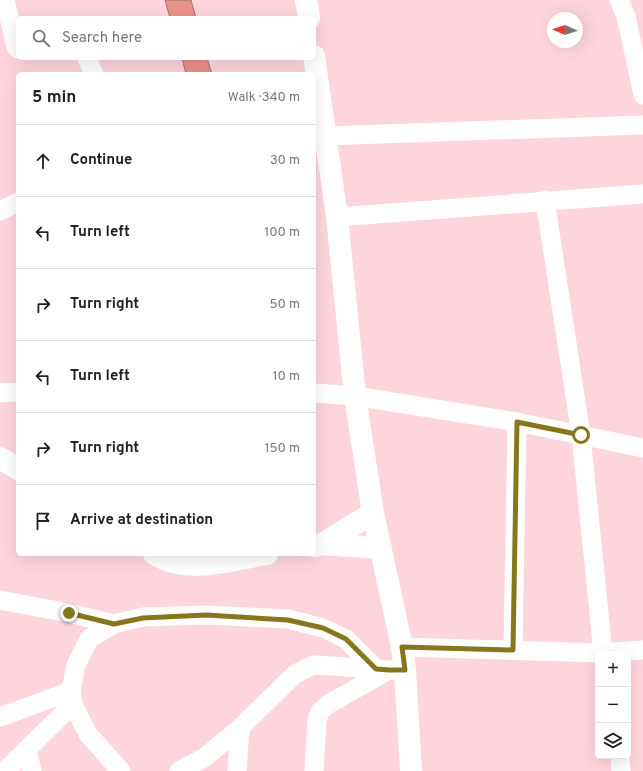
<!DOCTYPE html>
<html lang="en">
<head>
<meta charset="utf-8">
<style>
	:root { --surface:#fff; --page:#f6f6f6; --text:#222; --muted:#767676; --line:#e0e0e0 }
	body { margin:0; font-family:Overpass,sans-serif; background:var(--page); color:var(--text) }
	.controls { position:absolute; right:12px; bottom:12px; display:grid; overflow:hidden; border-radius:6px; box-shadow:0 4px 16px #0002 }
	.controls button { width:36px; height:36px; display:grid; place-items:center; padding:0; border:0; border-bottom:1px solid var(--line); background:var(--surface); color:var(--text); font:20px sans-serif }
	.compass { position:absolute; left:547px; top:12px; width:36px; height:36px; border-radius:50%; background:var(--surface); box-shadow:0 4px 16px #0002; rotate:273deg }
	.stop { position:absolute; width:12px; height:12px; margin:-9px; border:3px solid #86771c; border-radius:50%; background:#fff }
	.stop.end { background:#86771c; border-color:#fff; box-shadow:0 1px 4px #0008 }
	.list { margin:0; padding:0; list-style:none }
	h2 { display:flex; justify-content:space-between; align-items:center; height:52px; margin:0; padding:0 16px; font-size:17px }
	h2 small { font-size:13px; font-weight:400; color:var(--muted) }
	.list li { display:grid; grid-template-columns:26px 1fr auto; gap:12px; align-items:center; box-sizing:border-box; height:72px; padding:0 16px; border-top:1px solid var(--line) }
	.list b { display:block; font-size:15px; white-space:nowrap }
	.list em { font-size:13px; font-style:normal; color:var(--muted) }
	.icon { flex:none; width:22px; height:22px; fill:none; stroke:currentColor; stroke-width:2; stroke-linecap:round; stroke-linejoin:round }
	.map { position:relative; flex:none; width:643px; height:771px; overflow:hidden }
	.search { position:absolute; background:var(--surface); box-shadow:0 4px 16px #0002; left:16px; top:16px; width:300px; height:44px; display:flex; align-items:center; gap:10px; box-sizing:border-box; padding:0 14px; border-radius:6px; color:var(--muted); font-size:15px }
	.panel { position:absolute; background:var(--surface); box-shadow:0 4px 16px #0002; left:16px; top:72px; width:300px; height:484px; border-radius:6px }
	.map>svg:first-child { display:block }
	.building { fill:#eb918c; stroke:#9d7774 }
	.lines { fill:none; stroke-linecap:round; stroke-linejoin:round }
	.street { stroke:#fff; stroke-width:19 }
	.secondary { stroke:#fff; stroke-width:22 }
	.route { stroke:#86771c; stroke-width:5 }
</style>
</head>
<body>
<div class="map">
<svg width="643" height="771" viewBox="0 0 643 771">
	<rect width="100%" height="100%" fill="#ffd5dd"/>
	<!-- building -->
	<path class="building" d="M 165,0 L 191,0 L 196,18 L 170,18 Z
		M 182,58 L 207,58 L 212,74 L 186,74 Z"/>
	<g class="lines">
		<!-- street -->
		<path class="street" d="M 5,0 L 16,47 L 18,49
			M 619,0 L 626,16 L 643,95
			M 87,58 L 94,74
			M 325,136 L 643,125
			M 545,200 L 581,435 L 603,653
			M 0,211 L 18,202
			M 337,217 L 643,194
			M 0,393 L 18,392
			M 314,393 L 355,396 L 517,422 L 643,448
			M 0,600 L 69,613 L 114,624
			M 402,647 L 603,653 L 643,650
			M 513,650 L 517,422
			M 73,704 L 88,734 L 121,771
			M 0,717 L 71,691
			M 27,749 L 32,771
			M 620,756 L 621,771
			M 5,771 L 73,704 L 71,691 L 76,665 L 89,639 L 114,624 L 143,617 L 206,615 L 288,619 L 323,628 L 346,639 L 376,669
			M 179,771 L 204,758 L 240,728 L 295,674 L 313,665 L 332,666 L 389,670 L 405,670
			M 237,771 L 240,728
			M 314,771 L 317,720 L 320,712 L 327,705 L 389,670"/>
		<!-- secondary -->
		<path class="secondary" d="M 306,0 L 309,18
			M 314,56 L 337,217 L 355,396 L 373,513 L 402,647 L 405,670 L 411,771
			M 0,458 L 18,469
			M 322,544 L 373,513
			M 314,546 L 322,544 L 380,548
			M 154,554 C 188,575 230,560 267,554"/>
	</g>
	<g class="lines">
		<!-- route -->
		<path class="route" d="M 69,613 L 114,624 L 143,618 L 206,615 L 288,620 L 323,628 L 346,639 L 376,669 L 389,670 L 405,670 L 402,647 L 513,650 L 517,422 L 581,435"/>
	</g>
</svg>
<div class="controls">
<button>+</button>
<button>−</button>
<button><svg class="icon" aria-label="layers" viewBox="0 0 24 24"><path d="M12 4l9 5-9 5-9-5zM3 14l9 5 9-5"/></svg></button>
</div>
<svg class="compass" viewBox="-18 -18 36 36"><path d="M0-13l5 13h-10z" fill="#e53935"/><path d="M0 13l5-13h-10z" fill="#767676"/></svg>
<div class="stop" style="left:581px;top:435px"></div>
<div class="stop end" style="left:69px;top:613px"></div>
<div class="search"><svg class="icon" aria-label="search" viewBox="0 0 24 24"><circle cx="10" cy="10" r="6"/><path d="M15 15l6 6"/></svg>Search here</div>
<section class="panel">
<h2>5 min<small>Walk · 340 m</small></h2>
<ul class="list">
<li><svg class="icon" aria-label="ahead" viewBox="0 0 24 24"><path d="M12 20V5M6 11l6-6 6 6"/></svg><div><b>Continue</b></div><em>30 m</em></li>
<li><svg class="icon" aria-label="left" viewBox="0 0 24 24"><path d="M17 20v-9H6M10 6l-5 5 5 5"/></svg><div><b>Turn left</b></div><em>100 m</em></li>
<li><svg class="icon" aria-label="right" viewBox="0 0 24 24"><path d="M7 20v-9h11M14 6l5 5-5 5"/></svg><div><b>Turn right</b></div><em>50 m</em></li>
<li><svg class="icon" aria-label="left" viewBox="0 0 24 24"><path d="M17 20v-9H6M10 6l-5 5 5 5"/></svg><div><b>Turn left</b></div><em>10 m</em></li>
<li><svg class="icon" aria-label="right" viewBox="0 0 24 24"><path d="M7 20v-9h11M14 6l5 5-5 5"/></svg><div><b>Turn right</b></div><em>150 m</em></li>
<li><svg class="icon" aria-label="arrive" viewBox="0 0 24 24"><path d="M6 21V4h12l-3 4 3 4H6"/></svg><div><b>Arrive at destination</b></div></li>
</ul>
</section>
</div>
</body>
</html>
